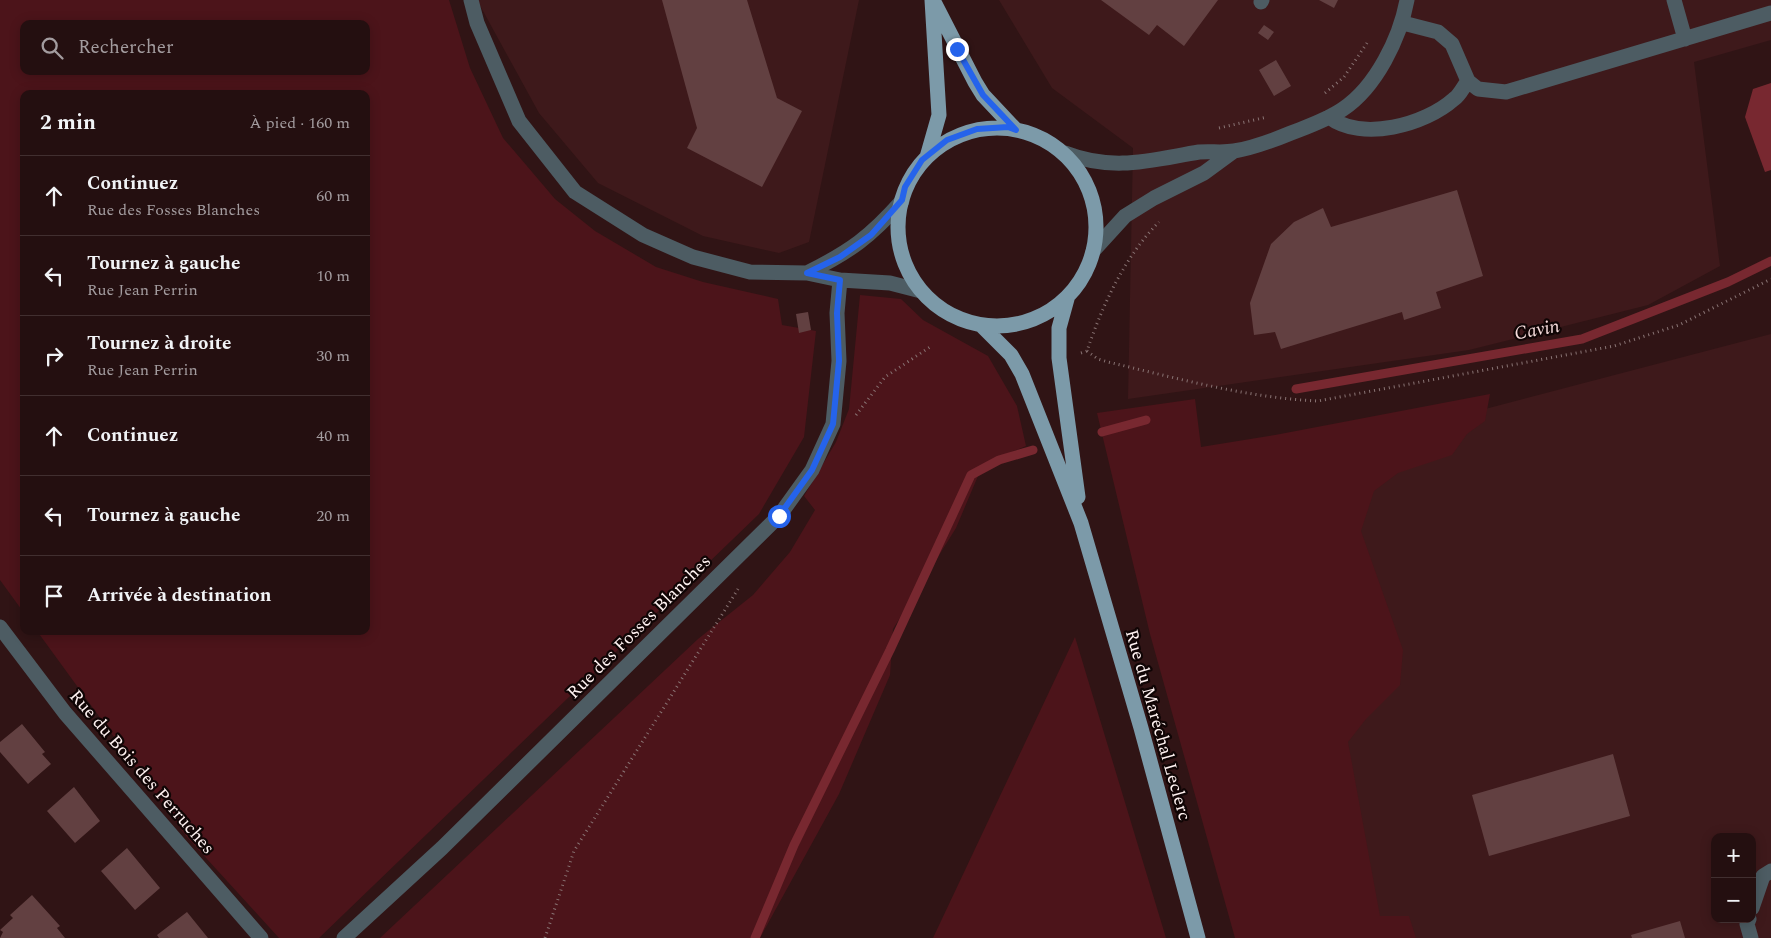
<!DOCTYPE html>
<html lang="fr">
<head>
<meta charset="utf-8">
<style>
	:root { --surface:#240f10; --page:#2c1819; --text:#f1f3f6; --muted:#a39c9f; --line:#412f30 }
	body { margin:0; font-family:Spectral,serif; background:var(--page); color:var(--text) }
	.controls { position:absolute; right:15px; bottom:15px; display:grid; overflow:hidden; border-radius:10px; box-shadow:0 2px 12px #0003 }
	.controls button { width:45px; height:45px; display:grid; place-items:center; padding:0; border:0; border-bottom:1px solid var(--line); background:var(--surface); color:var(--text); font:25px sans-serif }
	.stop { position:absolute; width:15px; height:15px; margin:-11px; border:4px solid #2563eb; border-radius:50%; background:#fff }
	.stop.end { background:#2563eb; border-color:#fff; box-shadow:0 1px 5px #0008 }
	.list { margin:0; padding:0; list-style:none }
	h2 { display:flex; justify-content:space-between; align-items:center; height:65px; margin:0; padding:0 20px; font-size:21px }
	h2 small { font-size:16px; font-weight:400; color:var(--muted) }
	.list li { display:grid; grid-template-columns:32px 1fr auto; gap:15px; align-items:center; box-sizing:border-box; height:80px; padding:0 20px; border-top:1px solid var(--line) }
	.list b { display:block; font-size:19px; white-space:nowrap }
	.list p { margin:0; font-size:16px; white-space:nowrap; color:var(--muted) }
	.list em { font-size:16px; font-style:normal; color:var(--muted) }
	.icon { flex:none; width:28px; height:28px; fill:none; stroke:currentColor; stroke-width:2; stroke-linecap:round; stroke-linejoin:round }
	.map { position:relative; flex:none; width:1771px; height:938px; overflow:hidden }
	.search { position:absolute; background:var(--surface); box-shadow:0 2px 12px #0003; left:20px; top:20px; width:350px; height:55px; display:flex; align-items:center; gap:12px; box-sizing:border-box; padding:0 18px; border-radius:10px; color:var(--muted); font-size:19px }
	.panel { position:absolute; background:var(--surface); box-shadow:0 2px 12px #0003; left:20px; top:90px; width:350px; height:545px; border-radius:10px }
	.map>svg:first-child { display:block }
	.built { fill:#3e191b; fill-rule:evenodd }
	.green { fill:#4c141a; fill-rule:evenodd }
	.water { fill:#782830 }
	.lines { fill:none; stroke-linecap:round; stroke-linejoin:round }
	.stream { stroke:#782830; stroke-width:9 }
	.building { fill:#624041 }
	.path { stroke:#897474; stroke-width:3; stroke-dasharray:1 4; stroke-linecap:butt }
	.minor { stroke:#4d5c63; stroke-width:15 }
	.major { stroke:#7c9aa9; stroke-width:15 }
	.route { stroke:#2563eb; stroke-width:6 }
	.labels { text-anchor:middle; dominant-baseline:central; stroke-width:4.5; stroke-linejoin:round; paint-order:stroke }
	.street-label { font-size:18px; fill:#fef1f0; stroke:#100505 }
	.water-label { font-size:19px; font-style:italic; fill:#f6dcdc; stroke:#100505 }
</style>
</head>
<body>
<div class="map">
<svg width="1771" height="938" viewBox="0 0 1771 938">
	<rect width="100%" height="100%" fill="#301415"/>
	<!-- built -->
	<path class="built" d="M 477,0 L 859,0 L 809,242 L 779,253 L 703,236 L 598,183 L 539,113 Z
		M 999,0 L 1771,0 L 1771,40 L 1694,62 L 1720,266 L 1648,305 L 1469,350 L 1128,399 L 1133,148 L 1052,88 Z
		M 1771,334 L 1771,938 L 1273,938 L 1371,439 ZM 1715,837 L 1752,837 L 1752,919 L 1715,919 Z"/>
	<!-- green -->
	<path class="green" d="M 0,0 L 449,0 L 470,68 L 503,138 L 555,199 L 595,231 L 656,267 L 703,282 L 778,299 L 782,325 L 816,331 L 804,437 L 759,514 L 319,938 L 279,938 L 186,836 L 37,631 L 366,631 L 366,94 L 24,94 L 24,613 L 0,580 ZM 24,24 L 366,24 L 366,71 L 24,71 Z
		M 860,295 L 901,299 L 923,320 L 988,356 L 1017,406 L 1026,446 L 983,464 L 956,528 L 893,629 L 890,675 L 839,794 L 760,938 L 380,938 L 698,639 L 753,595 L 790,552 L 815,510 L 804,496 L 836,442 L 849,409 Z
		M 1490,394 L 1485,421 L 1467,434 L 1452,455 L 1398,473 L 1374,491 L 1361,531 L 1403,650 L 1400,685 L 1366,719 L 1348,742 L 1380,916 L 1409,916 L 1416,938 L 1235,938 L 1150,634 L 1097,413 L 1195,399 L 1201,447 L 1275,435 Z
		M 1075,637 L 1166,938 L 933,938 Z"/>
	<!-- water -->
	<path class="water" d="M 1771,83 L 1771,170 L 1765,172 L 1745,117 L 1753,89 Z"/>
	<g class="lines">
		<!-- stream -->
		<path class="stream" d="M 1296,389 L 1582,339 L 1728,282 L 1771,261
			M 1102,432 L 1146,420
			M 755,938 L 794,845 L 890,650 L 971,475 L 999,460 L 1033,450"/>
	</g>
	<!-- building -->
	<path class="building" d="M 662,0 L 747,0 L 777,98 L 802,111 L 762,187 L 687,148 L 697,128 Z
		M 1101,0 L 1218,0 L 1184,46 L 1157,25 L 1149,35 Z
		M 1319,0 L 1338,0 L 1334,8 Z
		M 1264,25 L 1274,32 L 1268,40 L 1258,33 Z
		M 1276,60 L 1291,86 L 1274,96 L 1259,70 Z
		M 1457,190 L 1483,276 L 1436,292 L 1441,308 L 1404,320 L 1402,312 L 1281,349 L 1275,332 L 1254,335 L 1250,303 L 1271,244 L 1294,222 L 1323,208 L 1331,227 Z
		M 808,312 L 811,330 L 799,333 L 796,314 Z
		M 22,724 L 45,752 L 42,754 L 51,764 L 28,784 L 0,752 L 0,742 Z
		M 1613,754 L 1630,816 L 1489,856 L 1472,795 Z
		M 74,787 L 100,821 L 75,843 L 47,811 Z
		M 127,848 L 160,888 L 135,910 L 101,871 Z
		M 32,895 L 60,926 L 57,928 L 65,938 L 0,938 L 3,932 L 0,930 L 13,918 L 10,915 Z
		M 187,912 L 208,938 L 159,938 L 157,935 Z
		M 1680,921 L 1685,938 L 1632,938 L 1631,935 Z"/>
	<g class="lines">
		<!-- path -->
		<path class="path" d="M 1325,93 L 1344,77 L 1367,43
			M 1219,128 L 1267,117
			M 1087,351 L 1098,359 L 1108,362 C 1176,378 1248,398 1318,401 L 1614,346 L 1679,325 L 1771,279
			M 1081,353 L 1087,351 C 1102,306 1125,256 1159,222
			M 856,415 L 885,377 L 930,347
			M 545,938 L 574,851 L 738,589"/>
		<!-- minor -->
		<path class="minor" d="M 471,0 L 477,23 L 519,121 L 575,192 L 643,235 L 693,257 L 750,272 L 807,273 L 840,280 L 890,283 L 921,291
			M 1674,0 L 1685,39
			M 1261,2 L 1262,0
			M 1403,23 L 1438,32 L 1452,44 L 1468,81 L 1478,89 L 1506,92 L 1771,13
			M 1329,117 C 1362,142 1425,125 1454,99 C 1460,95 1463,87 1468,81
			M 1065,153 C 1114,172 1151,160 1199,152 C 1211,151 1222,153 1234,151 C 1253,148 1274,140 1291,133 C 1309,126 1327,120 1343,109 C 1376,87 1400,38 1407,0
			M 1093,251 L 1125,216 L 1154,198 L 1204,173 L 1234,151
			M 807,273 C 851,251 870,237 902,201
			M 0,627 L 65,713 L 261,938
			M 1752,908 L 1763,876 L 1771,871
			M 1749,919 L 1747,924 L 1751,938
			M 344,938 L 442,848 L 779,516 L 812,470 L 833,424 L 839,361 L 837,313 L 840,280"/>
		<!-- major -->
		<path class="major" d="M 935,4 L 975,82 L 983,95 L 1016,130
			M898 227a99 99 0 1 1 198 0a99 99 0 1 1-198 0Z
			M 927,157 L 939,115 L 932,0
			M 1067,299 L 1059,328 L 1059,358 L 1078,497
			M 981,325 L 1011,355 L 1022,374 L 1081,523 L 1141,728 L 1198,938"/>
	</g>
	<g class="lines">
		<!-- route -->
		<path class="route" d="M 779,516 L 812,470 L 833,424 L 839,361 L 837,313 L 840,280 L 807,273 L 840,257 L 871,235 L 902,200 L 905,187 L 922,160 L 947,140 L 977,129 L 1008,127 L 1016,130 L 983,95 L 957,49"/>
	</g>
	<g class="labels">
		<!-- street labels -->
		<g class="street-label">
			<text transform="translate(639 627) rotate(-45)">Rue des Fosses Blanches</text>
			<text transform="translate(1158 725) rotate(74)">Rue du Maréchal Leclerc</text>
			<text transform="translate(142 772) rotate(49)">Rue du Bois des Perruches</text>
		</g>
		<!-- water labels -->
		<g class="water-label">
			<text transform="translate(1537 330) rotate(-10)">Cavin</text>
		</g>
	</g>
</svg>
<div class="controls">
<button>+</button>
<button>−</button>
</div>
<div class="stop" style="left:779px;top:516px"></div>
<div class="stop end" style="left:957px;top:49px"></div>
<div class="search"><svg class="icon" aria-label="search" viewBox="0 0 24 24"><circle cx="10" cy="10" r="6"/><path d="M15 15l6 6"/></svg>Rechercher</div>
<section class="panel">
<h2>2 min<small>À pied · 160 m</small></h2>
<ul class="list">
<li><svg class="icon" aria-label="ahead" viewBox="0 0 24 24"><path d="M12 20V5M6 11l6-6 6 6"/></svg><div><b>Continuez</b><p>Rue des Fosses Blanches</p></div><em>60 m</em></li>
<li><svg class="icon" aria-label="left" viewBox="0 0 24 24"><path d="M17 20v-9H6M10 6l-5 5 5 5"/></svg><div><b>Tournez à gauche</b><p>Rue Jean Perrin</p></div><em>10 m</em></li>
<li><svg class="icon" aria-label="right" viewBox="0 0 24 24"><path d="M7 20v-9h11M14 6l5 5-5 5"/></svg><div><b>Tournez à droite</b><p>Rue Jean Perrin</p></div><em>30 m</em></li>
<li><svg class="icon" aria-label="ahead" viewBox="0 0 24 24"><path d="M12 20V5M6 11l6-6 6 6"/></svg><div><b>Continuez</b></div><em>40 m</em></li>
<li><svg class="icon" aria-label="left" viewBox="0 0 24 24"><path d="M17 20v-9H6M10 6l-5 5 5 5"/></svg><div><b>Tournez à gauche</b></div><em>20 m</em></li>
<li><svg class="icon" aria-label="arrive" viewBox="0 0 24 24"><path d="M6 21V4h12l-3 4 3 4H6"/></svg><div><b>Arrivée à destination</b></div></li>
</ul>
</section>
</div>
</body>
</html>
